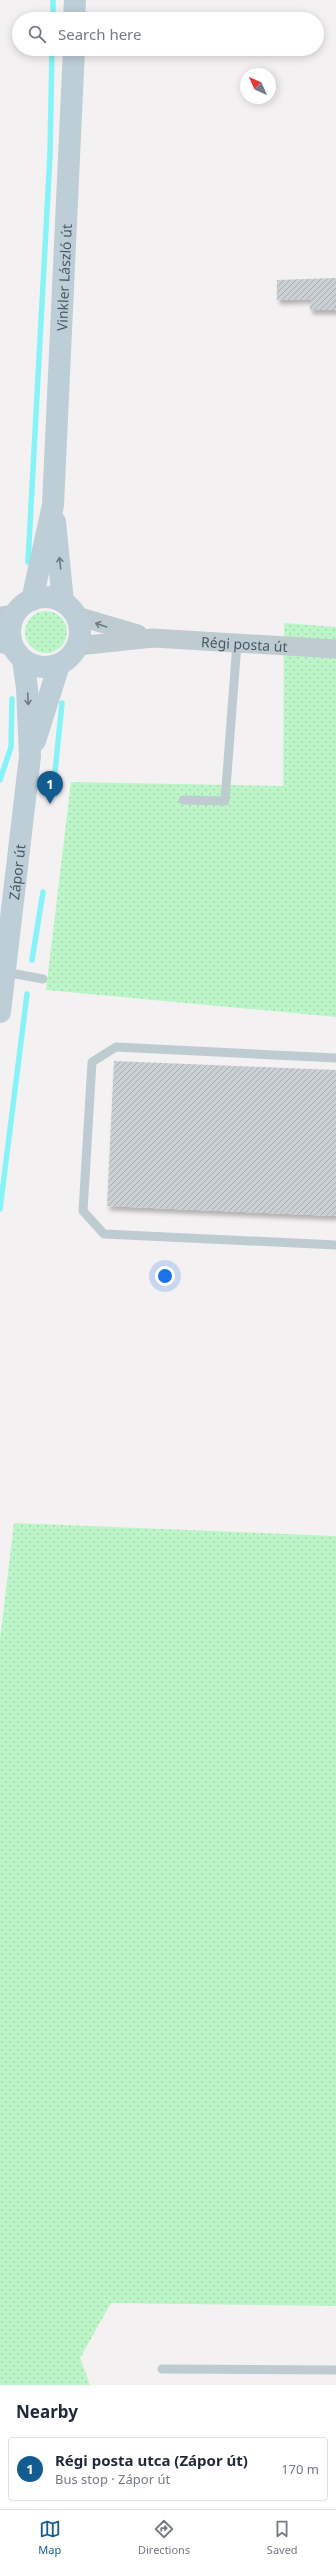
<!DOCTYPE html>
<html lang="en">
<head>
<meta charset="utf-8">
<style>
	:root { --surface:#fff; --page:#f6f6f7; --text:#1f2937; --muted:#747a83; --line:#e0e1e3; --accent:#135c8f }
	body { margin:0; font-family:"Noto Sans",sans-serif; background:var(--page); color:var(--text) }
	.compass { position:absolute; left:240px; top:68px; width:36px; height:36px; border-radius:50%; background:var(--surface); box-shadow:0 2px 10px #0003; rotate:315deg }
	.you { position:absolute; left:165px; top:1276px; width:14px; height:14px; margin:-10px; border:3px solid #fff; border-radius:50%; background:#1a73e8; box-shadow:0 0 0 6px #1a73e833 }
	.badge { display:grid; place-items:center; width:26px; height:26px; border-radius:50%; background:var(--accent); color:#fff; font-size:13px; font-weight:700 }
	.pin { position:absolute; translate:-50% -33px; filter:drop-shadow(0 1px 2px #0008) }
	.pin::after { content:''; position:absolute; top:21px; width:14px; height:12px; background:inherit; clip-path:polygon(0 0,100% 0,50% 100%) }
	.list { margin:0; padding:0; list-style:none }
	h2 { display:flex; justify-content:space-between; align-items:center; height:52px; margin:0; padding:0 16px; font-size:17px }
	h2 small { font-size:13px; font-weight:400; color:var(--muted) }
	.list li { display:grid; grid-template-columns:26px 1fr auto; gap:12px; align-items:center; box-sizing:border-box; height:64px; margin:0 8px 8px; padding:0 8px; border:1px solid var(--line); border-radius:4px }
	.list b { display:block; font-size:15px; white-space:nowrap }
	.list p { margin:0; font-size:13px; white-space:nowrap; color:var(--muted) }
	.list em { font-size:13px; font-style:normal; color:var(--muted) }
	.icon { flex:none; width:22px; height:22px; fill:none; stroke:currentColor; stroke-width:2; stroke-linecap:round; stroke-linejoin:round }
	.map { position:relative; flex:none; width:336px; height:2385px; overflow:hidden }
	.search { position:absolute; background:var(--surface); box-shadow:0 2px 10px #0003; left:12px; right:12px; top:12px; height:44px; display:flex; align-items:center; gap:10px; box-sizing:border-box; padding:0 14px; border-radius:22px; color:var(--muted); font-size:15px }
	.sheet { height:124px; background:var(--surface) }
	nav { display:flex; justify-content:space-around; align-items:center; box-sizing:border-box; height:56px; border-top:1px solid var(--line); background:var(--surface); font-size:11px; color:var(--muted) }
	nav a { display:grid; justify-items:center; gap:2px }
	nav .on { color:var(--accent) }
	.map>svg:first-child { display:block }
	.grass { fill:url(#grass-dots) }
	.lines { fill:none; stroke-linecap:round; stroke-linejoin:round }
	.stream { stroke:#85f3f7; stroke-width:5.5 }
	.building { fill:url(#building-hatch); filter:url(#shadow) }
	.lane { stroke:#beccd2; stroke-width:9 }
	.street { stroke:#beccd2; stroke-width:19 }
	.secondary { stroke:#bdced7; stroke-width:22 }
	.oneway { stroke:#6a7c85 }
	.oneway2 { stroke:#6b7c84 }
	.labels { text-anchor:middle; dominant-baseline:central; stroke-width:4; stroke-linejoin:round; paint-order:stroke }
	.street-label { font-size:14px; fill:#475962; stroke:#fff }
</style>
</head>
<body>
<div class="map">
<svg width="336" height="2385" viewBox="0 0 336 2385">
	<defs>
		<pattern id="grass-dots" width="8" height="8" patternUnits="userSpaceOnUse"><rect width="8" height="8" fill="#bcf5c8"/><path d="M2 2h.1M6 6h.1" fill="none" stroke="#a3d4ae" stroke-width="1.8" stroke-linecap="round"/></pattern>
		<pattern id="building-hatch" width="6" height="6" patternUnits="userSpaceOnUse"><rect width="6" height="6" fill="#cbd0d4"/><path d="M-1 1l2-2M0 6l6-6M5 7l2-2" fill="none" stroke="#a7acaf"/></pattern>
		<filter id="shadow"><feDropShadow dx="2.5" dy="4.5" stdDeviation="2" flood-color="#0004"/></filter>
	</defs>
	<rect width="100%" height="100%" fill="#f4f1f2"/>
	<!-- grass -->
	<path class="grass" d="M25 632a21 21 0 1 1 42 0a21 21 0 1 1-42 0Z
		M 284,623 L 336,627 L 336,1017 L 46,990 L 71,782 L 283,786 Z
		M 14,1523 L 336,1536 L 336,2306 L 111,2303 L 80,2358 L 90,2385 L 0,2385 L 0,1639 Z"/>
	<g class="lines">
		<!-- stream -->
		<path class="stream" d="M 53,19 L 53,0
			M 28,562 L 50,155 L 52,49
			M 0,780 L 11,747 L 12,699
			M 55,794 L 55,772 L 62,703
			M 32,960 L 43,892
			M 0,1209 L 27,994"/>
	</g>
	<!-- building -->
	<path class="building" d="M 336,278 L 336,310 L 310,310 L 310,299 L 277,300 L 277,280 Z
		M 114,1061 L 336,1070 L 336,1216 L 107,1206 Z"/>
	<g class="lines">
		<!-- lane -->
		<path class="lane" d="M 183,800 L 225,801 L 237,643
			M 5,972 L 43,979
			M 336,1058 L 116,1047 L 92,1062 L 83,1211 L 104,1234 L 336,1245
			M 162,2369 L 336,2370"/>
		<!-- street -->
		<g class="street">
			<path d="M 0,616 L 15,614"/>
			<path d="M 77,616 L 138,634"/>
			<path d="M 0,643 L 13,647"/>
			<path id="s1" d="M 78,646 L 153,638 L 336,649"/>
		</g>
		<!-- secondary -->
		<g class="secondary">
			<path d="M 74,19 L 75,0"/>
			<path d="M 55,522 L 63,602"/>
			<circle cx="45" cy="632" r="35"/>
			<path id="s2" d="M 32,600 L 53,505 L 74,49"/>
			<path d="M 35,741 L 59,665"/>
			<path id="s3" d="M 0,1012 L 30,756 L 27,688 L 23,660"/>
		</g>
	</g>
	<!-- one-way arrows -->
	<defs><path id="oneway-shaft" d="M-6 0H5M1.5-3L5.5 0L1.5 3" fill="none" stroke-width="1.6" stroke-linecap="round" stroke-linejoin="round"/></defs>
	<g class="oneway">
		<use href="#oneway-shaft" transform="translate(60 563) rotate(-97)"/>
		<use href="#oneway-shaft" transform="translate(28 699) rotate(87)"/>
	</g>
	<use class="oneway2" href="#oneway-shaft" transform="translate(101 625) rotate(-161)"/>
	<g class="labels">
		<!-- street labels -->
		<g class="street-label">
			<text stroke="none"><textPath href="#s2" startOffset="325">Vinkler László út</textPath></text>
			<text stroke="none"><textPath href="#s1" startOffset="167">Régi posta út</textPath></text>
			<text stroke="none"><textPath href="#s3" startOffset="141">Zápor út</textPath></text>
		</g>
	</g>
</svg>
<svg class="compass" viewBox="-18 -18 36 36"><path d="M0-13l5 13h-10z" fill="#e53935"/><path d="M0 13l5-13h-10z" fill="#747a83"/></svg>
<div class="you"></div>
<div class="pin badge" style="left:50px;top:804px">1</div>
<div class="search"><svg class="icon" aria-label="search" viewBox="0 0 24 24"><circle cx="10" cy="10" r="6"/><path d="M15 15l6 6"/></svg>Search here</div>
</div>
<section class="sheet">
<h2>Nearby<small></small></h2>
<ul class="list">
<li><span class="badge">1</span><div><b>Régi posta utca (Zápor út)</b><p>Bus stop · Zápor út</p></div><em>170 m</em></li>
</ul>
</section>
<nav>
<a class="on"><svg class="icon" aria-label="map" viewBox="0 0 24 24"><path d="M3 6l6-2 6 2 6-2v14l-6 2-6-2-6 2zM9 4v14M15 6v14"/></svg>Map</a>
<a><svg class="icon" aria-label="directions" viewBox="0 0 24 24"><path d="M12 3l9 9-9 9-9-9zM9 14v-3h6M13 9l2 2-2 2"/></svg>Directions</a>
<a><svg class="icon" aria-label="saved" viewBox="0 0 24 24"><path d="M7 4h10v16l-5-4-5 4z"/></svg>Saved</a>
</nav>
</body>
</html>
